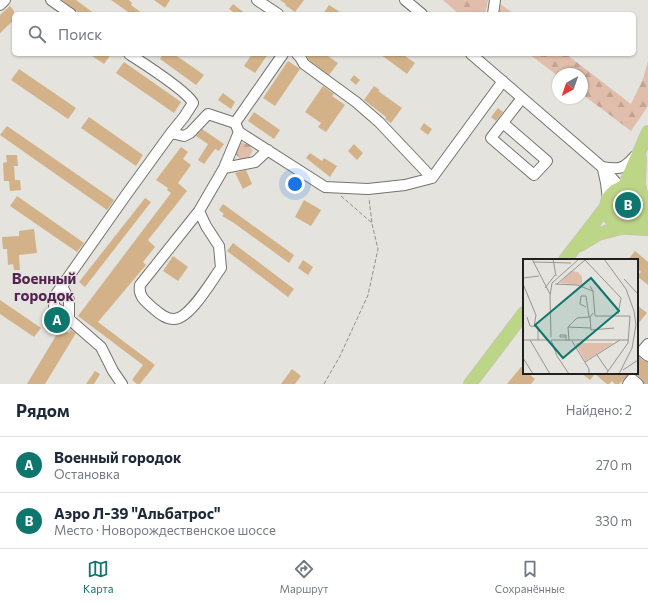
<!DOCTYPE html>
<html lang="ru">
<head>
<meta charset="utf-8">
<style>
	:root { --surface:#fff; --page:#f6f6f7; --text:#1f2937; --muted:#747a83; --line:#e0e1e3; --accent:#0f766e }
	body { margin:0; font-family:Commissioner,sans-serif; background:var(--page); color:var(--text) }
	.compass { position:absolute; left:552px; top:68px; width:36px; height:36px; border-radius:50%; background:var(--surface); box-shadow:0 1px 3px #0004; rotate:220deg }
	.you { position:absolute; left:295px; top:184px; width:14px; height:14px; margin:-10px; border:3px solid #fff; border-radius:50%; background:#1a73e8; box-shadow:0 0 0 6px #1a73e833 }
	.badge { display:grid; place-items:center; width:26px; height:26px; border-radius:50%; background:var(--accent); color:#fff; font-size:13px; font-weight:700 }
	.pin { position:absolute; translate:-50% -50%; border:2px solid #fff; box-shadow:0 1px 4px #0006 }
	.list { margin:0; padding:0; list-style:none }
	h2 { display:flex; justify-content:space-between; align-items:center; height:52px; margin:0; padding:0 16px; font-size:17px }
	h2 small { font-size:13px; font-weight:400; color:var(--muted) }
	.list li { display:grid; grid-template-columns:26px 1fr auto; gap:12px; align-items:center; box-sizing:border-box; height:56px; padding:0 16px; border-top:1px solid var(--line) }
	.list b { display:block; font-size:15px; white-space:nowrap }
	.list p { margin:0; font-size:13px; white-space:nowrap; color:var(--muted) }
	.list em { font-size:13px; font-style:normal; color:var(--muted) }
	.icon { flex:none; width:22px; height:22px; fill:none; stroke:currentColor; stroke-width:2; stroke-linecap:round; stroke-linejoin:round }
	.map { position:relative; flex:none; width:648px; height:384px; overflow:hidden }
	.search { position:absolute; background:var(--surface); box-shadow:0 1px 3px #0004; left:12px; right:12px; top:12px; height:44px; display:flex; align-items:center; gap:10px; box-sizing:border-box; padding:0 14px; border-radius:6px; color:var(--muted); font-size:15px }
	.sheet { height:164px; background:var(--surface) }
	nav { display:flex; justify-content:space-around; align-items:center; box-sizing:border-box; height:56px; border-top:1px solid var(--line); background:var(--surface); font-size:11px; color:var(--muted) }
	nav a { display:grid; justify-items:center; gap:2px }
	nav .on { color:var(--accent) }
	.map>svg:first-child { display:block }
	.grass { fill:url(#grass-tufts) }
	.forest { fill:url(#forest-firs) }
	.building { fill:#d3b289 }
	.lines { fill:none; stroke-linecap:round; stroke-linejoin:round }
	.minor-casing { stroke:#74736e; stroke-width:12 }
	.major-casing { stroke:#c1c1c0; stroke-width:14 }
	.path { stroke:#908f8b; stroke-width:1; stroke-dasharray:4 2; stroke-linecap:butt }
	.minor { stroke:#fff; stroke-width:10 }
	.major { stroke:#bdd586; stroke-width:13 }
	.labels { text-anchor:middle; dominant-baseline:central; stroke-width:3; stroke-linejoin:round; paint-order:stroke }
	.district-label { font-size:15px; font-weight:bold; fill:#552353; stroke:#e4e3dd }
	.inset-road { fill:none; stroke:#969591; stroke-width:1 }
	.view { fill:#0f766e; fill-opacity:0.15; stroke:#0f766e; stroke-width:2 }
	.inset-edge { fill:none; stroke:#21201e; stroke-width:2 }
</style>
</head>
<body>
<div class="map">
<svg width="648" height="384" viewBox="0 0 648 384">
	<defs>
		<pattern id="grass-tufts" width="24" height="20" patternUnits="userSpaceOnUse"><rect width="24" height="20" fill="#e1bdab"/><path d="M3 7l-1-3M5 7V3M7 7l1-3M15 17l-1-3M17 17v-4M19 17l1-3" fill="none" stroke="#c1a293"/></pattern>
		<pattern id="forest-firs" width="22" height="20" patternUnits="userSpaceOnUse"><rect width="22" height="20" fill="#e1bdab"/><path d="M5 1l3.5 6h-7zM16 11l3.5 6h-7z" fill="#c1a293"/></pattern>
	</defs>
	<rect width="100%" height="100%" fill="#e4e3dd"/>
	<!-- grass -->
	<path class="grass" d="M 617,193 L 639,195 L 641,216 L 625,225 L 617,219 L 623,211 L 627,212 L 631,209 L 633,203 L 631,200 L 627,199 L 615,215 L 610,200 Z"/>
	<!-- forest -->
	<path class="forest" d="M 443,0 L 488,0 L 485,14 L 459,14 Z
		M 499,3 L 514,14 L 497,14 Z
		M 529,54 L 566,54 L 631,104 L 643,79 L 648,61 L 648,106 L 631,131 L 582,94 L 582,74 L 558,74 L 558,76 Z
		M 240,142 L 249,145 L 253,151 C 249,157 248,159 241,160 L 234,152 Z"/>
	<!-- building -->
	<path class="building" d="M 62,0 L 76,0 L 95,14 L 81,14 Z
		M 111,0 L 129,0 L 132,3 L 131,5 L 143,14 L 131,14 Z
		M 154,0 L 170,0 L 165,8 Z
		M 280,0 L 304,0 L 295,12 L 285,5 L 286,4 Z
		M 233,4 L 246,14 L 236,14 L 229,9 Z
		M 329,5 L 343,14 L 323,14 Z
		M 10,6 L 14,11 L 14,20 L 0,33 L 0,15 Z
		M 89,54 L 111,54 L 104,64 Z
		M 163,54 L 174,54 L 204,75 L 196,85 L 160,59 Z
		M 252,54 L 268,54 L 255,73 L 244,66 Z
		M 306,54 L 325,54 L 338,63 L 329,75 L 309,60 Z
		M 380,54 L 402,54 L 415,63 L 407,74 Z
		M 288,61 L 300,69 L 275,106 L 263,98 Z
		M 124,62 L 181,102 L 174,113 L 116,73 Z
		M 19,69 L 76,108 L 68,119 L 11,80 Z
		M 354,75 L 360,80 L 356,85 L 350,80 Z
		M 323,86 L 334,94 L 332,96 L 345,105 L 326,132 L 318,127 L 321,123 L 305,112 Z
		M 374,86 L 380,90 L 378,91 L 402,108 L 391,123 L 385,119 L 386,117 L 364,100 Z
		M 223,93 L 235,102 L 231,109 L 218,100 Z
		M 498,108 L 503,112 L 496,121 L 491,117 Z
		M 254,112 L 280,130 L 274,139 L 248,121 Z
		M 89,117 L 143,155 L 136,166 L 81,128 Z
		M 424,123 L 432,129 L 428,135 L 420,129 Z
		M 7,126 L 114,200 L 107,210 L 0,135 Z
		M 202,129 L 224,144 L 219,151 L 215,149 L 204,164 L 198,160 L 208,144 L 196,136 Z
		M 354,144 L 363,153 L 357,160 L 348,151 Z
		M 181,147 L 188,152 L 183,159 L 191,165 L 178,183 L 187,191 L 148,240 L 155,247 L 143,262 L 146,265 L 98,322 L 155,365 L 140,384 L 137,384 L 132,380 L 143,365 L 78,316 L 171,193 L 167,190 L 168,188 L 156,180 Z
		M 310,153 L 322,161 L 324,158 L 337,166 L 330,177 L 306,158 Z
		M 6,155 L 17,155 L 18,166 L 14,166 L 15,180 L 20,180 L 21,190 L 10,191 L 9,181 L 4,181 L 3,163 L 7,162 Z
		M 246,170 L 252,184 L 243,189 L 235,173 Z
		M 17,196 L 84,243 L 77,252 L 10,206 Z
		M 145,198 L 151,202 L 85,287 L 79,282 Z
		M 304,200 L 321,210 L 311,226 L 295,217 Z
		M 223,204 L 294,255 L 289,263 L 234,223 L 222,216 L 224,214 L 219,210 Z
		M 34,229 L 37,253 L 19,255 L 20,270 L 14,270 L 13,264 L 8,265 L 7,249 L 3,249 L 2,237 L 19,236 L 19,231 Z
		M 233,243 L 294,289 L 288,297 L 227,251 Z
		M 635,251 L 648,262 L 648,285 L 637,276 L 641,272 L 637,268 L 637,260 L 628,260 Z
		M 173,256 L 188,267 L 178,281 L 163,271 Z
		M 303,260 L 313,267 L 308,275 L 298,268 Z
		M 0,300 L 41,328 L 34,337 L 0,314 Z
		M 637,305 L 647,313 L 637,325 Z
		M 64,330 L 69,333 L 71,330 L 76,333 L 45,384 L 27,384 L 57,334 Z
		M 637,355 L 644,361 L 648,362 L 648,384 L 644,384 L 642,379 L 634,373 L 637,373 Z
		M 521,367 L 524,369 L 524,373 L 528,373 L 535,379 L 531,384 L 507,384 Z
		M 292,369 L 301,376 L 295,384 L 281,384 Z
		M 95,371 L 100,374 L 94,384 L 86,384 Z
		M 581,373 L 630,373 L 619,384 L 615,384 L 612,381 L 609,384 L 607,384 L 595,374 L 590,380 Z"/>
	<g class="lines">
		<defs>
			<path id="minor" d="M 51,0 L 71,14
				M 257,0 L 278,14
				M 405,0 L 422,14
				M 0,5 L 5,0
				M 493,14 L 495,0
				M 297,54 L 300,57 L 304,64 L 356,102 L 379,122 L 432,178 L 503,81
				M 471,54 L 602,167 L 621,188
				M 235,123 L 239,132 L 325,187 L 368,189 L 405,185 L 432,178
				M 503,123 L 547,161 L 534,175 L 491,138 L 522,98
				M 171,133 L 184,136 L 190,133 L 208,114 L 235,123 L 283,54
				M 602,167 C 619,170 624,169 635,156
				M 224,168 L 255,162 L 268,150
				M 603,169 L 606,183 L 608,200
				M 199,211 L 206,226 L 219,246 L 221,268 C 212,280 190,319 174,319 C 165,319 159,313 153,308 C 145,301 138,296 140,285 L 199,211 L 224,168 L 239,132
				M 62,286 L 126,195 L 171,133 L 184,117 L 193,103 C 187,91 143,63 129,54
				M 55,328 L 69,318 L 69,300 L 62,286 L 54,297 L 54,306 L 101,347 L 113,371 L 122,384
				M 648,344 L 642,351 L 648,356
				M 628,384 L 632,379 L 638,384"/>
			<path id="major" d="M 640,158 L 639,184 L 641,194
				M 624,187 C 630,188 637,190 641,194 C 648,204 645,221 634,226 C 630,228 625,228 621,228 C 601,216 601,194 624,187 Z
				M 624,187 L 648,132
				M 628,228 L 648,229
				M 580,245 L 598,234 L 621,228
				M 565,260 L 606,207
				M 470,384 L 524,313"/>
		</defs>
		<!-- minor casing -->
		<use href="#minor" class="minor-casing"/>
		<!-- major casing -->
		<use href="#major" class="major-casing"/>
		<!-- path -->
		<path class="path" d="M 341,196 L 372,223
			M 324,384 L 340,356 L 368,295 L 378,249 L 372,224 L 369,198"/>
		<!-- minor -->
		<use href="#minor" class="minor"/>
		<!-- major -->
		<use href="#major" class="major"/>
	</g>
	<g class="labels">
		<!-- district labels -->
		<g class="district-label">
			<text x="44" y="278">Военный<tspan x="44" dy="17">городок</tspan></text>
		</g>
	</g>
	<!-- overview -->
	<g transform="translate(523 259)">
		<rect width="115" height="115" fill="#e4e3dd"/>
		<path d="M 54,84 L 91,84 L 62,102 L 53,86 Z" fill="#e1bdab"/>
		<path d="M 48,12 L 55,13 L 59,18 L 59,26 L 37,24 Z" fill="#e1bdab"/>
		<path class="inset-road" d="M 9,0 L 27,35M 30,0 L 33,17M 81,0 L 103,30 L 111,52 L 113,66 L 109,89 L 96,115M 10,3 L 48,4M 0,19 L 16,17M 101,20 L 115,35M 0,25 L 13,56 L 11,68M 32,25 L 54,26 L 70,32 L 67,27M 34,25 L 62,1 L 98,39 L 95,55M 22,29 L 32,16M 70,32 L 72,57 L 107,57 L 105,84 L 83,115M 63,48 L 57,45 L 58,37 L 63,37 L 66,58M 70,54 L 67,58 L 68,71 L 91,69M 4,58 L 7,67 L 15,68 L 15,81M 45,68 L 54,59 L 67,58M 28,78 L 27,37 L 29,24 L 56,0M 43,78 L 37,78 L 37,76 L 43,76 L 43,82M 0,81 L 25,81M 7,81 L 27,115M 28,81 L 106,81M 28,81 L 34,97 L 46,115M 46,82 L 45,68 L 68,69M 49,82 L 66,110 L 66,115M 74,96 L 85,112M 0,99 L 10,115M 62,103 L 97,81M 100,111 L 115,101"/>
		<path class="view" d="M 68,19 L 96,52 L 40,99 L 12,66 Z"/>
		<rect width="115" height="115" class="inset-edge"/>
	</g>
</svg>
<svg class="compass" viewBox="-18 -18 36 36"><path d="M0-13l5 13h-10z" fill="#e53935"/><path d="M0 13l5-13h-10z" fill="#747a83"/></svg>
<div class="you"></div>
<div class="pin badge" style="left:57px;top:320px">A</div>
<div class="pin badge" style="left:628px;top:205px">B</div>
<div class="search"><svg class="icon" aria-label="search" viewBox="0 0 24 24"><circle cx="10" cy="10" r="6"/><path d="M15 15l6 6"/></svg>Поиск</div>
</div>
<section class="sheet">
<h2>Рядом<small>Найдено: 2</small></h2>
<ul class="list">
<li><span class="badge">A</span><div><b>Военный городок</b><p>Остановка</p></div><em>270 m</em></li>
<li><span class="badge">B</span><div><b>Аэро Л-39 &quot;Альбатрос&quot;</b><p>Место · Новорождественское шоссе</p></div><em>330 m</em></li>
</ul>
</section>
<nav>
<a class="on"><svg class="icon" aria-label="map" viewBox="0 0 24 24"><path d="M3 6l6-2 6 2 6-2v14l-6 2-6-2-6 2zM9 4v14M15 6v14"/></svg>Карта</a>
<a><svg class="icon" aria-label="directions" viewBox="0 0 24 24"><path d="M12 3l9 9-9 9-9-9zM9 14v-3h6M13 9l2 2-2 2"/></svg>Маршрут</a>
<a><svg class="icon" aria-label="saved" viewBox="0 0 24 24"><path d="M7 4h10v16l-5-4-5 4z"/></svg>Сохранённые</a>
</nav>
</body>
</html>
